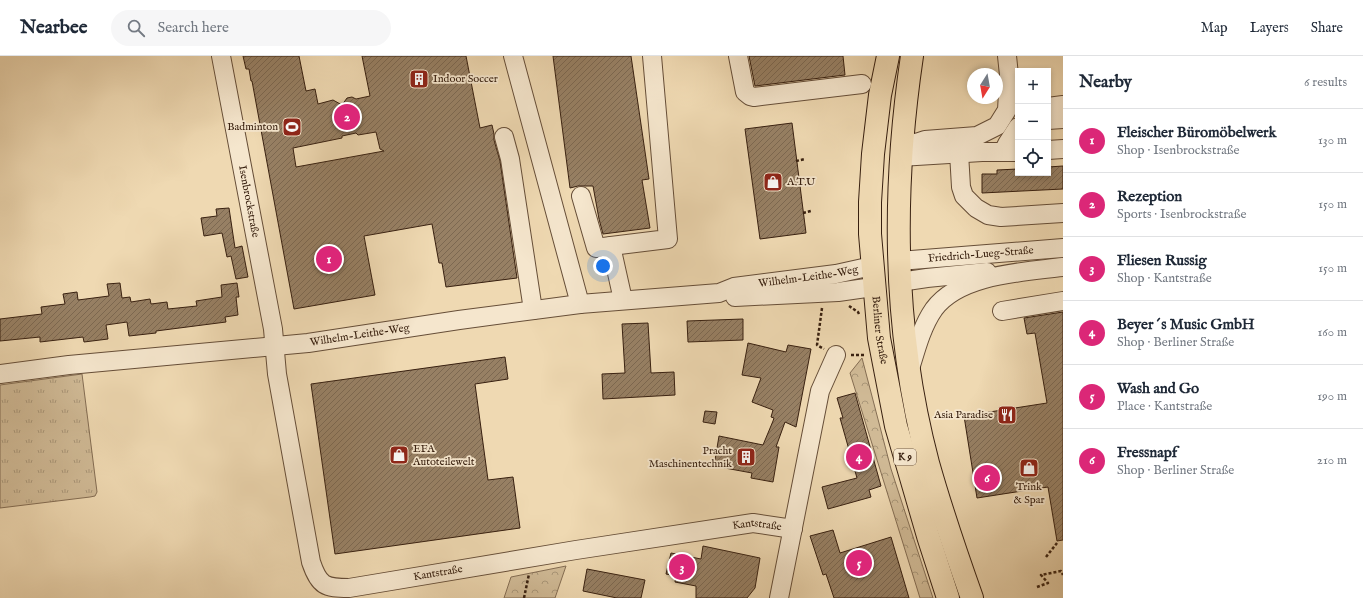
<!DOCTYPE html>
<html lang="en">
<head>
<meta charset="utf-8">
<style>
	:root { --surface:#fff; --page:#f6f6f7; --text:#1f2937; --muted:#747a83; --line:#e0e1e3; --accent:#db2777 }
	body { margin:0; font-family:"IM FELL English",serif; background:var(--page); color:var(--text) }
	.controls { position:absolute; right:12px; top:12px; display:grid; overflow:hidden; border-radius:0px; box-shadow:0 2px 6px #0003 }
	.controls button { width:36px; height:36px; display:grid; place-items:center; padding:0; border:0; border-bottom:1px solid var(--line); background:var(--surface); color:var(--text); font:20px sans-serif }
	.compass { position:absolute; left:967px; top:12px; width:36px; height:36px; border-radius:50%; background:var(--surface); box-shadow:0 2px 6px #0003; rotate:191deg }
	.you { position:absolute; left:603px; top:210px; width:14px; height:14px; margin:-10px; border:3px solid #fff; border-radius:50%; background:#1a73e8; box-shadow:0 0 0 6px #1a73e833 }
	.badge { display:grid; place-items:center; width:26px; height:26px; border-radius:50%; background:var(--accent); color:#fff; font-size:13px; font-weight:700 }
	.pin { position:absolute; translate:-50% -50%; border:2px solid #fff; box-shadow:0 1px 4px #0006 }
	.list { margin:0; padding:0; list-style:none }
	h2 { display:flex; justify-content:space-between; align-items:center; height:52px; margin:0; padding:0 16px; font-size:17px }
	h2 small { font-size:13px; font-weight:400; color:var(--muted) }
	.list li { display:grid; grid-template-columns:26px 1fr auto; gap:12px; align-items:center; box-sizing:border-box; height:64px; padding:0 16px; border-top:1px solid var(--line) }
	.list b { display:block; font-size:15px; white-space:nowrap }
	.list p { margin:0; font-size:13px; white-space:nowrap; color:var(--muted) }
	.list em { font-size:13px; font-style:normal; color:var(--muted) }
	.icon { flex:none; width:22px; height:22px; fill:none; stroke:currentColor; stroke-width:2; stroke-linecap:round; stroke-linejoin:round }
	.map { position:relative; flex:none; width:1063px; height:542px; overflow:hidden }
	header { display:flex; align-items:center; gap:24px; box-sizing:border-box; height:56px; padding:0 20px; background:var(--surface); border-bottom:1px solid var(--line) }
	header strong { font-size:19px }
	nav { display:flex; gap:22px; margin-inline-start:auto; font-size:14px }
	.search { width:280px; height:36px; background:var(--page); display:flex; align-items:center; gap:10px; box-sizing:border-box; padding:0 14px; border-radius:22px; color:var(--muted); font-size:15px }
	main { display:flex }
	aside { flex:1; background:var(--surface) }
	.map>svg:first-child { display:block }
	.grass { fill:url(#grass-tufts); stroke:#846d53 }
	.forest { fill:url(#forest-crowns); stroke:#846d53 }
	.building { fill:url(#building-hatch); stroke:#382010; fill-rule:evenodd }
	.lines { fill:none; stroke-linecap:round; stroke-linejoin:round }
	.minor-casing { stroke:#664e38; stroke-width:20 }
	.major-casing { stroke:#382010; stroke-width:24 }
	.path { stroke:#382010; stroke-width:2.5; stroke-dasharray:3 2; stroke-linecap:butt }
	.minor { stroke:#f5e6cd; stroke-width:18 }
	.major { stroke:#efd9b2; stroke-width:22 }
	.labels { text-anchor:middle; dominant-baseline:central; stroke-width:3.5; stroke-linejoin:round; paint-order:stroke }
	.shield { fill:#f5e6cd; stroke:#715b49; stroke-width:1 }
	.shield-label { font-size:10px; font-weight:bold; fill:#382010 }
	.poi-label { font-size:11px; fill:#382010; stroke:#f5e6cd; text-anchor:start }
	.street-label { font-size:11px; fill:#382010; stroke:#f5e6cd }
</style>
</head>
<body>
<header>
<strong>Nearbee</strong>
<div class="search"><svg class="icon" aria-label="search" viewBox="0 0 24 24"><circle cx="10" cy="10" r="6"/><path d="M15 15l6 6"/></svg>Search here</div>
<nav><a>Map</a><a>Layers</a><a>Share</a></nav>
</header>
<main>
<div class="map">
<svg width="1063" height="542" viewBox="0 0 1063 542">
	<defs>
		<pattern id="grass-tufts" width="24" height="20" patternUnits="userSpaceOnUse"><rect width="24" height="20" fill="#d0ba96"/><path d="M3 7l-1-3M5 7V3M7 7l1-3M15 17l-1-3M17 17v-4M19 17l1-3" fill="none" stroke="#aa9779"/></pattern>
		<pattern id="forest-crowns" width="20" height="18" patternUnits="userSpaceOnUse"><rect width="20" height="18" fill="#d0ba96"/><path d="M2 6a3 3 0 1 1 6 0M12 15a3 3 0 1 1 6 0" fill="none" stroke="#aa9779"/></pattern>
		<pattern id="building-hatch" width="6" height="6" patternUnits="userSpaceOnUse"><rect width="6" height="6" fill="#978064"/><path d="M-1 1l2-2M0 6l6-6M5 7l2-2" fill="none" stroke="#7c6851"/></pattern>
	</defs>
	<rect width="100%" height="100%" fill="#efd9b2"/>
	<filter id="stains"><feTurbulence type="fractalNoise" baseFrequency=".005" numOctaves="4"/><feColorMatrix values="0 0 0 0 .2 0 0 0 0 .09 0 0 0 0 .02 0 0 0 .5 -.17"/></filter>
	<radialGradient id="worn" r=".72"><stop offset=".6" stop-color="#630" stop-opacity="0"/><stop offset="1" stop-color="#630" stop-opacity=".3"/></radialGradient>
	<!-- grass -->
	<path class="grass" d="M 82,318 L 97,436 L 95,440 L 90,441 L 0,452 L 0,329 Z"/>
	<!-- forest -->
	<path class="forest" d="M 862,302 L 891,413 L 933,542 L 920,542 L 850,317 Z
		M 566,510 L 555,542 L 504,542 L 511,521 Z"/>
	<!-- building -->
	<path class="building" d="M 243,0 L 299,0 L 306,35 L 315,33 L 318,48 L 333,44 L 342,49 L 347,42 L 352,41 L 356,43 L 370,40 L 362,0 L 466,0 L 480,72 L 492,69 L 494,78 L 494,84 L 500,105 L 517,222 L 446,231 L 442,207 L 439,207 L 432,168 L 364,180 L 375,239 L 294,253 L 252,25 L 251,25 L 249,13 L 246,13 ZM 376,76 L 380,93 L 384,95 L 296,111 L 293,92 L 342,82 L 342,80 L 356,77 L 358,79 Z
		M 553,0 L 631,0 L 649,123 L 642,124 L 650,172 L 603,178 L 599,163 L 593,130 L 578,130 L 570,132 Z
		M 749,0 L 843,0 L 845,19 L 755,30 Z
		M 792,67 L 806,177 L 760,183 L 745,73 Z
		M 1063,110 L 1063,133 L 982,137 L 982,118 L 997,118 L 997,114 L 1018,113 L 1018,117 L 1048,117 L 1048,111 Z
		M 229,152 L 235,192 L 242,190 L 248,221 L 236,223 L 231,200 L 227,201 L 222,177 L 204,180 L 201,162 L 217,160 L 216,153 Z
		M 120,227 L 122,242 L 130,241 L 131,246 L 150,243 L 151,248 L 167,246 L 168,253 L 197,250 L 196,245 L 222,241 L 221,229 L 237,227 L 239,241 L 236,241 L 238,259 L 225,261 L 226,266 L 156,275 L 156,277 L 129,280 L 127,266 L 106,269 L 108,283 L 84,286 L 83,281 L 40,286 L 40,281 L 0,285 L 0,263 L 42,258 L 41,251 L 65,248 L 63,238 L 77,236 L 78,244 L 109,240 L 107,228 Z
		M 1063,256 L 1063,484 L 1057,485 L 1048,431 L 977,442 L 964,360 L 1047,347 L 1035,277 L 1027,278 L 1024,262 Z
		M 743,263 L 743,284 L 688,286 L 687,265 Z
		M 648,267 L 651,317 L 674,316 L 675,339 L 603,343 L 602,318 L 625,317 L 622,268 Z
		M 748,287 L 786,296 L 788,289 L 811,293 L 796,371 L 785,366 L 776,391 L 779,391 L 773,426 L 751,422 L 752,417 L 714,410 L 719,380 L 763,389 L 773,365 L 774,362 L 771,361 L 773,354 L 752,346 L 761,322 L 742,319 Z
		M 505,301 L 508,323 L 475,328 L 488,424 L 513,421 L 520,472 L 335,498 L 311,328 Z
		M 855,337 L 881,430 L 869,434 L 871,441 L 828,453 L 822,431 L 857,422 L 840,362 L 843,362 L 837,342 Z
		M 705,355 L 717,356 L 715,368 L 703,366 Z
		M 833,474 L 840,497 L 891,481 L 909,542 L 834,542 L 826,518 L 823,519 L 810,480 Z
		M 703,490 L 760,502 L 755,532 L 747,542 L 696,542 L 696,530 L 675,526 L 676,520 L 666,518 L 671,497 L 701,503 Z
		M 587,513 L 645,524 L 641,542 L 617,542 L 583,535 Z"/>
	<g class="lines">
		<defs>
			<g id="minor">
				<path id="s1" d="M 221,0 L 273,273 L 277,318 L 311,506 C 319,530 325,532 349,532 L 576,494 L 753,467 L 793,473"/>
				<path d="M 513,0 L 580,248"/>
				<path d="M 738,0 L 745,36 L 750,40 L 754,41 L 862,28"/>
				<path d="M 1048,51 L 1063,49"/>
				<path d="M 1048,64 L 1063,63"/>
				<path d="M 504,81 L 510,103 L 533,254"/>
				<path d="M 901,86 L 916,87 L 925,84 L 977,80 L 997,70 L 1007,54 L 1009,19 L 1007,0"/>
				<path d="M 1048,94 L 1063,93"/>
				<path d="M 1003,96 L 1007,88 L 1018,71"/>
				<path d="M 959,97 L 961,131 L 964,140 L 976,152 L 988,159 L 1001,161 L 1063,157"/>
				<path d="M 900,101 L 982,96 L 1018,96"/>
				<path d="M 581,140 L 596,192 L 611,190 L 623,244"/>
				<path d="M 611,190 L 668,183 L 652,0"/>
				<path id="s2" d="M 899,205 L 1063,192"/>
				<path d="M 900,226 L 927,222 L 987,216"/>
				<path d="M 735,241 L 838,236 L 873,231"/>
				<path d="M 1002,255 L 1063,245"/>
				<path d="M 910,313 C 916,293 922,270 934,253 C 960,218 1024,216 1063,211"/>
				<path id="s3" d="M 0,318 L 69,309 L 308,287 L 459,264 L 580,248 L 719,237 L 734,231 L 836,218 L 872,210"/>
				<path d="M 779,542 L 820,335 L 836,299"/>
			</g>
			<g id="major">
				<path id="s4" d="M 888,0 L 880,39 L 873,98 L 870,146 L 870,178 L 879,282 L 896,370 L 928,480 L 948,542"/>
				<path d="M 912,0 C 892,135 893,275 928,407 C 941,453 956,497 972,542"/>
			</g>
		</defs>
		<!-- minor casing -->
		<use href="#minor" class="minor-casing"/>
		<!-- major casing -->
		<use href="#major" class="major-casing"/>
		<!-- path -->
		<path class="path" d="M 796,105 L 805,103
			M 803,157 L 811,155
			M 849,250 L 858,256 L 859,258
			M 822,252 L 817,289 L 824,293
			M 851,299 L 865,299
			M 1046,501 L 1057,487
			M 1037,531 L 1048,527 L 1041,519 L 1061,515 L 1063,519
			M 524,542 L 529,518"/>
		<!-- minor -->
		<use href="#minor" class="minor"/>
		<!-- major -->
		<use href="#major" class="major"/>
	</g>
	<!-- icons -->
	<defs>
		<symbol id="building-square" viewBox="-11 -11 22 22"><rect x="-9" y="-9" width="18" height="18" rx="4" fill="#8f2418" stroke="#f5e6cd"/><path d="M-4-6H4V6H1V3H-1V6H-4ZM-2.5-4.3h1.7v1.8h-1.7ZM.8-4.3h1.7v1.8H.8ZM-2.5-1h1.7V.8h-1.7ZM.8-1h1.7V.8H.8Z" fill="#fff"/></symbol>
		<symbol id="stadium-square" viewBox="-11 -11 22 22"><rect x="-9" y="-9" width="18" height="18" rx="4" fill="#8f2418" stroke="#f5e6cd"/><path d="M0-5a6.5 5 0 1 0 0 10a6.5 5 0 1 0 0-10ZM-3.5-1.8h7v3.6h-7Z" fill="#fff"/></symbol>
		<symbol id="shop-square" viewBox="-11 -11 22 22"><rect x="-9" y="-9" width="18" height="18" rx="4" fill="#8f2418" stroke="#f5e6cd"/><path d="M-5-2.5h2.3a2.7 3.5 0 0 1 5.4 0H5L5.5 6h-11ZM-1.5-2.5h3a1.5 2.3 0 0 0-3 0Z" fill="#fff"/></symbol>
		<symbol id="restaurant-square" viewBox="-11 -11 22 22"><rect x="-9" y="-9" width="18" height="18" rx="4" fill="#8f2418" stroke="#f5e6cd"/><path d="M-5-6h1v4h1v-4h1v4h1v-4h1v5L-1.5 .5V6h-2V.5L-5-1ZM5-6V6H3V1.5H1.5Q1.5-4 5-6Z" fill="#fff"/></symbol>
	</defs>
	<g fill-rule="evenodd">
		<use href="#building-square" x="408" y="12" width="22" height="22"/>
		<use href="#stadium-square" x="281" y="60" width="22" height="22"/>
		<use href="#shop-square" x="762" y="115" width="22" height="22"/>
		<use href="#restaurant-square" x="996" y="348" width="22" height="22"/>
		<use href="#shop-square" x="388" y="388" width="22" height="22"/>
		<use href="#building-square" x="735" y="390" width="22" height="22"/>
		<use href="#shop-square" x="1018" y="401" width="22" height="22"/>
	</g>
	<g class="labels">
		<!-- shield labels -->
		<rect class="shield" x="894" y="393" width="22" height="16" rx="3"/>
		<g class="shield-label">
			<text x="905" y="401">K 9</text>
		</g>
		<!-- poi labels -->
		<g class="poi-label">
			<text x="433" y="23">Indoor Soccer</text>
			<text x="278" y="71" text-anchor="end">Badminton</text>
			<text x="787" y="126">A.T.U</text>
			<text x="993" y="359" text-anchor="end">Asia Paradise</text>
			<text x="413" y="393">EFA<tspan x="413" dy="13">Autoteilewelt</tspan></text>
			<text x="732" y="395" text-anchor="end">Pracht<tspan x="732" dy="13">Maschinentechnik</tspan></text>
			<text x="1029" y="431" text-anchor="middle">Trink<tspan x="1029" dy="13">&amp; Spar</tspan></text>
		</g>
		<!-- street labels -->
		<g class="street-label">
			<text stroke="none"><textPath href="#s1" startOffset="148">Isenbrockstraße</textPath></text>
			<text stroke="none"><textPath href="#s2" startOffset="82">Friedrich-Lueg-Straße</textPath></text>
			<text stroke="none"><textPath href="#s3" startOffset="815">Wilhelm-Leithe-Weg</textPath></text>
			<text stroke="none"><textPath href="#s4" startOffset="276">Berliner Straße</textPath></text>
			<text stroke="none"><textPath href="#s3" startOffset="362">Wilhelm-Leithe-Weg</textPath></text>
			<text stroke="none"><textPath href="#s1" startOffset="979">Kantstraße</textPath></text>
			<text stroke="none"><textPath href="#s1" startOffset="656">Kantstraße</textPath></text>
		</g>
	</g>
	<rect width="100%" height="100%" filter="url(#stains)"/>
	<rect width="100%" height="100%" fill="url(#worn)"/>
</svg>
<div class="controls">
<button>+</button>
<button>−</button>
<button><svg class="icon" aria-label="locate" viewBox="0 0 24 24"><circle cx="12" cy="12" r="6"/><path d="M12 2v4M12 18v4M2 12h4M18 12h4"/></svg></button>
</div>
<svg class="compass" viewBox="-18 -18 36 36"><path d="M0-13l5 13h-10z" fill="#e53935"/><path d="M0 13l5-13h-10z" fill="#747a83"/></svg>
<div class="you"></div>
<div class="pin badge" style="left:329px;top:203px">1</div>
<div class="pin badge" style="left:347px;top:61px">2</div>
<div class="pin badge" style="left:682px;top:511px">3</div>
<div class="pin badge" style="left:859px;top:401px">4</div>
<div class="pin badge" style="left:859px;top:507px">5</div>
<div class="pin badge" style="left:987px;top:422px">6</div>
</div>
<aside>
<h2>Nearby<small>6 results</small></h2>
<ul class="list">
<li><span class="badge">1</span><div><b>Fleischer Büromöbelwerk</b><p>Shop · Isenbrockstraße</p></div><em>130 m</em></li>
<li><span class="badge">2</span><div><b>Rezeption</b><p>Sports · Isenbrockstraße</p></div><em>150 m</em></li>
<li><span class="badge">3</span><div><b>Fliesen Russig</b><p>Shop · Kantstraße</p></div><em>150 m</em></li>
<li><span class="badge">4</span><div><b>Beyer´s Music GmbH</b><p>Shop · Berliner Straße</p></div><em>160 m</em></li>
<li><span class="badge">5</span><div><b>Wash and Go</b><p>Place · Kantstraße</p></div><em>190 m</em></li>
<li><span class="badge">6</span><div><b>Fressnapf</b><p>Shop · Berliner Straße</p></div><em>210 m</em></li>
</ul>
</aside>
</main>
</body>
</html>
